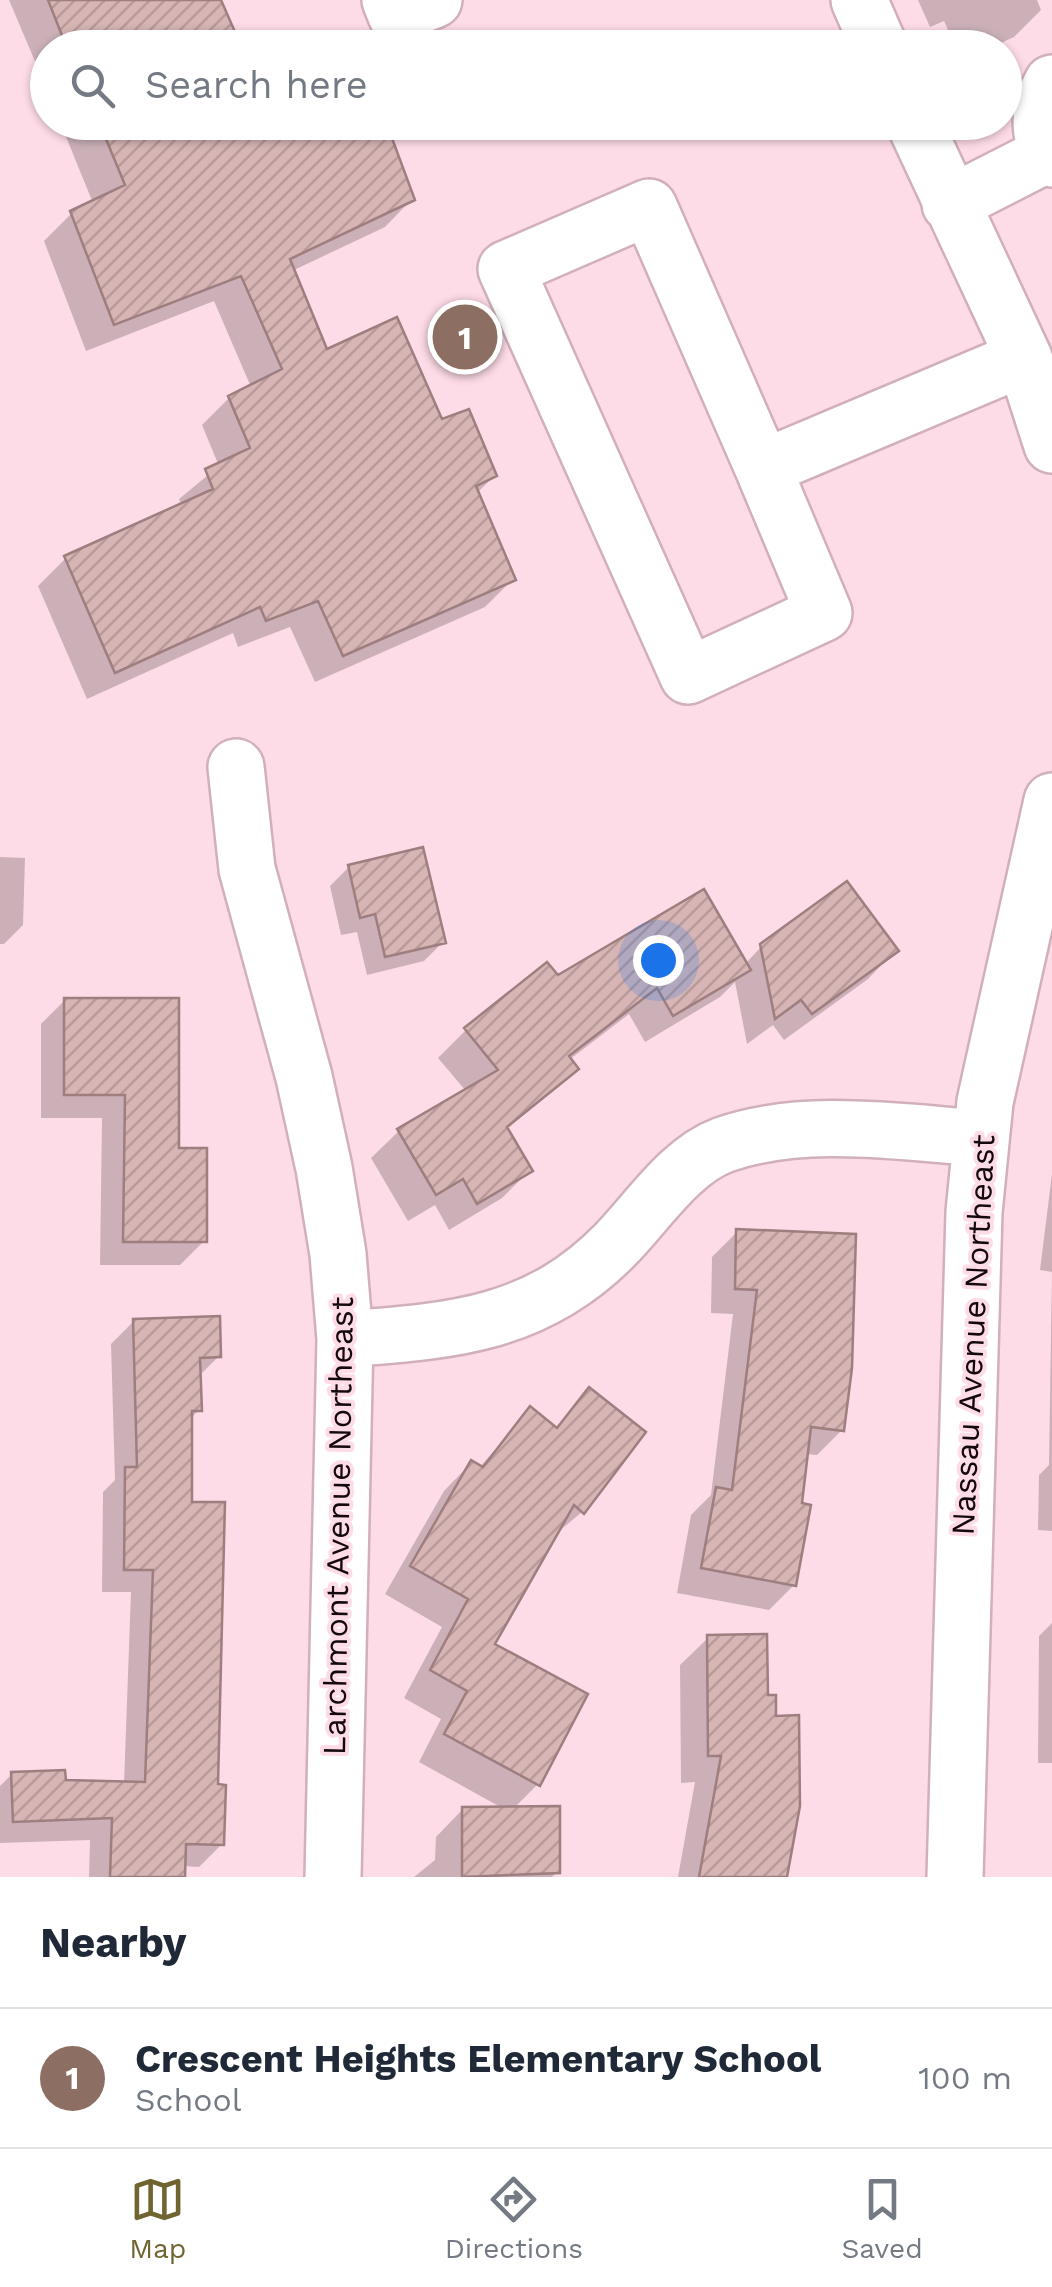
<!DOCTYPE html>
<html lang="en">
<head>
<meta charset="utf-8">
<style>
	:root { --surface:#fff; --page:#f2f2f3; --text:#1f2937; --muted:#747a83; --line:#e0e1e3; --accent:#706431 }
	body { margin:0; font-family:"Work Sans",sans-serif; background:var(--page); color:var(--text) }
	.you { position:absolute; left:658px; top:960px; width:35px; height:35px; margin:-25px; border:8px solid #fff; border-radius:50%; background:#1a73e8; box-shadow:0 0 0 15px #1a73e833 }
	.badge { display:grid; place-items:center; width:65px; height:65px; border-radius:50%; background:var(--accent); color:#fff; font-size:32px; font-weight:700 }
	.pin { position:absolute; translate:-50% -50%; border:5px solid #fff; box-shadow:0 2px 10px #0006 }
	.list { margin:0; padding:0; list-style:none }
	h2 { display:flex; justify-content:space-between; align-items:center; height:130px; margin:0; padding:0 40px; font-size:42px }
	h2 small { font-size:32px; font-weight:400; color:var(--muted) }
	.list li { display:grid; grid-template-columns:65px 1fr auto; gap:30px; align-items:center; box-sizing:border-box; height:140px; padding:0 40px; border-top:2px solid var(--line) }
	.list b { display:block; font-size:38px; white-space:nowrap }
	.list p { margin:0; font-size:32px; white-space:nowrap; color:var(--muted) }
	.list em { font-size:32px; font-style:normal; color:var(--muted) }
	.icon { flex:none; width:55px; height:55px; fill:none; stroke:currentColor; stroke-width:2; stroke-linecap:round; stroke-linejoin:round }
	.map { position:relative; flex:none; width:1052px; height:1877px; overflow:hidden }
	.search { position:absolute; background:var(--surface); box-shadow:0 2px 8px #0004; left:30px; right:30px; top:30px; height:110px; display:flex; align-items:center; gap:25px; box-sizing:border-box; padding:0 35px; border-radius:55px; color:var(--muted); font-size:38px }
	.sheet { height:270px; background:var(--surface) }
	nav { display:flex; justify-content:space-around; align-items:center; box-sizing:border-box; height:140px; border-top:2px solid var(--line); background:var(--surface); font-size:28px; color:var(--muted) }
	nav a { display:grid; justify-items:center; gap:5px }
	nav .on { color:var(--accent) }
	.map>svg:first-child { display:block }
	.shadow { fill:#0003 }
	.building { fill:url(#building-hatch); stroke:#9e7e7e; stroke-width:2.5 }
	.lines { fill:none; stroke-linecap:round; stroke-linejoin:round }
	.minor-casing { stroke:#d1b0bb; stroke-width:60 }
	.minor { stroke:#fff; stroke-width:55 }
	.labels { text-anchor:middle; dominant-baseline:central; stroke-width:8; stroke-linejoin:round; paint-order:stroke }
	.street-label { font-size:32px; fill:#13080c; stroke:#fedce7 }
</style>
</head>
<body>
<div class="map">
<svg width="1052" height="1877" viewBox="0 0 1052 1877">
	<defs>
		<pattern id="building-hatch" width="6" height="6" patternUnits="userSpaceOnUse" patternTransform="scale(2.5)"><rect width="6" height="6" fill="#d7b5b5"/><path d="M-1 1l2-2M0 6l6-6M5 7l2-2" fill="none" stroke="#b89a9a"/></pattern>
	</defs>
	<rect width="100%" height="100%" fill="#fedce7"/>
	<!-- shadow -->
	<path class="shadow" d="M 9,0 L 219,0 L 239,48 L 48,48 L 48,92 Z
		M 918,0 L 1037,0 L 1041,10 L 1014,37 L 990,48 L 956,48 L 944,21 L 930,27 Z
		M 60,122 L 384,122 L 412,199 L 385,227 L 292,271 L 326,352 L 441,423 L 494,476 L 476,494 L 513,579 L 485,607 L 315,682 L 290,627 L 238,647 L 233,633 L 87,699 L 38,586 L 66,558 L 182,506 L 179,499 L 219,466 L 202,425 L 229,398 L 251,387 L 214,301 L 86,351 L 44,241 L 72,213 L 93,203 Z
		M 0,857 L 25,858 L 23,925 L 4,944 L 0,944 Z
		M 349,867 L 443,942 L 424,961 L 367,975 L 357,932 L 341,935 L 330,886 Z
		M 762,946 L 895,951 L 868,979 L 784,1040 L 773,1025 L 747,1044 L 735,982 L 720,997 L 645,1042 L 629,1014 L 569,1060 L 576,1068 L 506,1130 L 529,1171 L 502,1198 L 449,1230 L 435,1205 L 408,1221 L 371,1158 L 399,1131 L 466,1091 L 438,1058 L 466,1030 L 557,979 L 745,964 Z
		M 65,1000 L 176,1151 L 204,1241 L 180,1265 L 100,1265 L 102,1118 L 41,1118 L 41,1024 Z
		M 1052,1174 L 1052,1272 L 1040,1270 Z
		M 737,1232 L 842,1430 L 817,1455 L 805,1454 L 794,1585 L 769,1610 L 677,1593 L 691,1515 L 711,1495 L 733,1314 L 711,1313 L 712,1257 Z
		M 1052,1272 L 1052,1531 L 1038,1530 L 1039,1475 L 1049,1465 Z
		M 134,1321 L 219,1356 L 198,1377 L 199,1410 L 189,1420 L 189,1504 L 222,1844 L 199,1867 L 183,1866 L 183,1877 L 89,1877 L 90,1840 L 0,1843 L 0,1786 L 12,1774 L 124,1784 L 131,1592 L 102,1592 L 103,1492 L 115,1480 L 111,1344 Z
		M 590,1391 L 582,1512 L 552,1537 L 491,1645 L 584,1695 L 537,1785 L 513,1809 L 557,1872 L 552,1877 L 414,1877 L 435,1860 L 436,1837 L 463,1809 L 504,1809 L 419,1762 L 441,1719 L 404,1698 L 442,1627 L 385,1594 L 444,1491 L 471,1463 L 479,1468 L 530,1410 L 554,1429 Z
		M 1052,1623 L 1052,1763 L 1038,1763 L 1039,1636 Z
		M 708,1638 L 765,1697 L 784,1877 L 678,1877 L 695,1782 L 681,1783 L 680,1665 Z"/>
	<!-- building -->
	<path class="building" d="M 48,0 L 221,0 L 242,48 L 67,48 Z
		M 99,122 L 386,122 L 415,200 L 290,259 L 327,349 L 397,317 L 442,419 L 469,409 L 497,476 L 476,486 L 516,580 L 343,656 L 318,601 L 266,621 L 260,607 L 115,673 L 64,556 L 213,489 L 205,469 L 250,448 L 228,396 L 282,369 L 241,276 L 114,325 L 70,211 L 125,185 Z
		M 423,847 L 446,943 L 385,957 L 375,914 L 360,918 L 348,865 Z
		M 847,881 L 899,951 L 812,1014 L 801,1000 L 775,1019 L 760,944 Z
		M 704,889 L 751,970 L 673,1016 L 657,988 L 569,1056 L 579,1069 L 507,1127 L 533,1171 L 477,1204 L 463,1179 L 436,1195 L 397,1129 L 498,1070 L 464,1028 L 547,962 L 558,975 Z
		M 64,998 L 179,998 L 179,1148 L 207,1148 L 207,1242 L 123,1242 L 125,1095 L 64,1095 Z
		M 736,1229 L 856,1234 L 852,1368 L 844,1431 L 811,1427 L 802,1503 L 811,1505 L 796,1586 L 701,1568 L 716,1487 L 732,1490 L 757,1290 L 735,1289 Z
		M 220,1316 L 221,1357 L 200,1358 L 202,1411 L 192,1411 L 192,1502 L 225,1502 L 218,1784 L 226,1785 L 224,1845 L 186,1844 L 185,1877 L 110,1877 L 112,1818 L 13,1822 L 11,1772 L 65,1770 L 66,1780 L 145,1782 L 153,1570 L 124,1570 L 125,1467 L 137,1467 L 133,1319 Z
		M 589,1387 L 646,1432 L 584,1514 L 574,1505 L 495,1644 L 588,1694 L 540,1786 L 444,1734 L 467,1691 L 430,1670 L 468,1599 L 410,1566 L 471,1460 L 483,1467 L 530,1406 L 557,1428 Z
		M 767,1634 L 768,1695 L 776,1695 L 776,1716 L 799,1715 L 800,1806 L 787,1877 L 699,1877 L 721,1756 L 708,1756 L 707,1635 Z
		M 560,1806 L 560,1873 L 462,1877 L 462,1807 Z"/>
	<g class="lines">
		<defs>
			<path id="minor" d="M 390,0 L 396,15 L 434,0
				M 859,0 L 880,48
				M 1052,83 C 1038,107 1037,135 1052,159
				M 914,122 L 1024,358 L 1052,445
				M 950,204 L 1048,154
				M 763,468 L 824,613 L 688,676 L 506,269 L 649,207 L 763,468 L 1024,358
				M 236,767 L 247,869 L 304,1077 L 324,1168 L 338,1254 L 345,1339 L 333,1877
				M 345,1339 C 453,1331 538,1325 617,1243 C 648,1211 680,1161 723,1145 C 802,1117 900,1132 981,1138
				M 955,1877 L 974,1212 L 985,1102 L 1052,801"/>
		</defs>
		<!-- minor casing -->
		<use href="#minor" class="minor-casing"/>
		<!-- minor -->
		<use href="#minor" class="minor"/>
	</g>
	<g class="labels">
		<!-- street labels -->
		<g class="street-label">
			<text transform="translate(973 1335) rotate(-87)">Nassau Avenue Northeast</text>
			<text transform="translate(338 1526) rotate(-89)">Larchmont Avenue Northeast</text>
		</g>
	</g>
</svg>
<div class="you"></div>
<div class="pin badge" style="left:465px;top:337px;background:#8d6e63">1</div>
<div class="search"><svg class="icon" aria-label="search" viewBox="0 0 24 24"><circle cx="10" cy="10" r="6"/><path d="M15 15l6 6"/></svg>Search here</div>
</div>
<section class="sheet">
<h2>Nearby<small></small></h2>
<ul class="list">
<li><span class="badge" style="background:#8d6e63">1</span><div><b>Crescent Heights Elementary School</b><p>School</p></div><em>100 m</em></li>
</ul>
</section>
<nav>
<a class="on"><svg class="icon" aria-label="map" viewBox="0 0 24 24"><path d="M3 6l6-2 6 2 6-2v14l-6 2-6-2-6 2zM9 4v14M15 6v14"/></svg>Map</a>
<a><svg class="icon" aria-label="directions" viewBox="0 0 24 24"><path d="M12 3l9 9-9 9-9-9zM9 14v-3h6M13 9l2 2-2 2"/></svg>Directions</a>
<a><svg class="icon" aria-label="saved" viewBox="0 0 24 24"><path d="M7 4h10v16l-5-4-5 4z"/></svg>Saved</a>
</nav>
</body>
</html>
